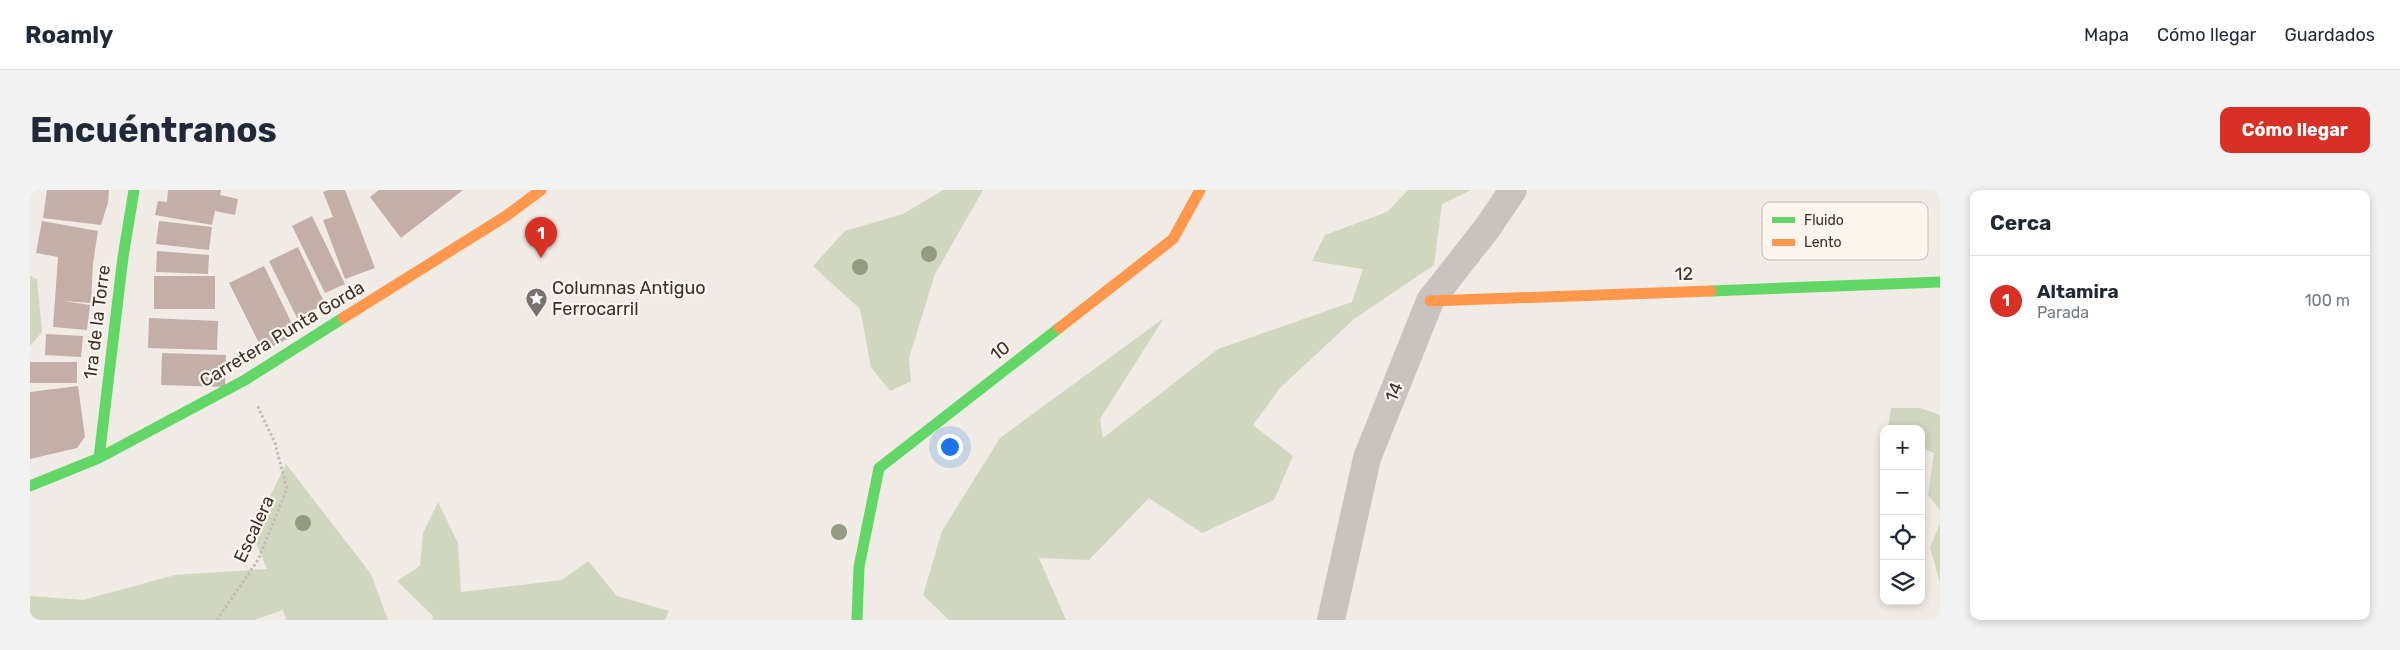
<!DOCTYPE html>
<html lang="es">
<head>
<meta charset="utf-8">
<style>
	:root { --surface:#fff; --page:#f2f2f3; --text:#1f2937; --muted:#747a83; --line:#e0e1e3; --accent:#d93025 }
	body { margin:0; font-family:Rubik,sans-serif; background:var(--page); color:var(--text) }
	.controls { position:absolute; right:15px; bottom:15px; display:grid; overflow:hidden; border-radius:10px; box-shadow:0 2px 8px #0003 }
	.controls button { width:45px; height:45px; display:grid; place-items:center; padding:0; border:0; border-bottom:1px solid var(--line); background:var(--surface); color:var(--text); font:25px sans-serif }
	.you { position:absolute; left:919px; top:256px; width:18px; height:18px; margin:-12px; border:4px solid #fff; border-radius:50%; background:#1a73e8; box-shadow:0 0 0 8px #1a73e833 }
	.badge { display:grid; place-items:center; width:32px; height:32px; border-radius:50%; background:var(--accent); color:#fff; font-size:16px; font-weight:700 }
	.pin { position:absolute; translate:-50% -41px; filter:drop-shadow(0 1px 2px #0008) }
	.pin::after { content:''; position:absolute; top:26px; width:18px; height:15px; background:inherit; clip-path:polygon(0 0,100% 0,50% 100%) }
	.list { margin:0; padding:0; list-style:none }
	h2 { display:flex; justify-content:space-between; align-items:center; height:65px; margin:0; padding:0 20px; font-size:21px }
	h2 small { font-size:16px; font-weight:400; color:var(--muted) }
	.list li { display:grid; grid-template-columns:32px 1fr auto; gap:15px; align-items:center; box-sizing:border-box; height:90px; padding:0 20px; border-top:1px solid var(--line) }
	.list b { display:block; font-size:19px; white-space:nowrap }
	.list p { margin:0; font-size:16px; white-space:nowrap; color:var(--muted) }
	.list em { font-size:16px; font-style:normal; color:var(--muted) }
	.icon { flex:none; width:28px; height:28px; fill:none; stroke:currentColor; stroke-width:2; stroke-linecap:round; stroke-linejoin:round }
	.map { position:relative; flex:none; width:1910px; height:430px; overflow:hidden; border-radius:10px }
	header { display:flex; align-items:center; gap:30px; box-sizing:border-box; height:70px; padding:0 25px; background:var(--surface); border-bottom:1px solid var(--line) }
	header strong { font-size:24px }
	nav { display:flex; gap:28px; margin-inline-start:auto; font-size:18px }
	.intro { display:flex; align-items:center; justify-content:space-between; box-sizing:border-box; height:120px; padding:0 30px }
	h1 { margin:0; font-size:35px }
	.button { padding:12px 22px; border-radius:10px; background:var(--accent); color:#fff; font-size:18px; font-weight:700 }
	main { display:flex; gap:30px; padding:0 30px }
	aside { flex:1; background:var(--surface); border-radius:10px; box-shadow:0 2px 8px #0003 }
	.map>svg:first-child { display:block }
	.green { fill:#d1d6bf }
	.building { fill:#c3afa7 }
	.lines { fill:none; stroke-linecap:round; stroke-linejoin:round }
	.path { stroke:#c2bbb6; stroke-width:3; stroke-dasharray:2.5 2.5; stroke-linecap:butt }
	.street { stroke:#c9c3be; stroke-width:28 }
	.fast { stroke:#63d668; stroke-width:11 }
	.slow { stroke:#ff974d; stroke-width:11 }
	.tree { fill:#959b80 }
	.labels { text-anchor:middle; dominant-baseline:central; stroke-width:4.5; stroke-linejoin:round; paint-order:stroke }
	.street-label { font-size:18px; fill:#3b302b; stroke:#fbf5ee }
	.poi-label { font-size:18px; fill:#3b302b; stroke:#fbf5ee; text-anchor:start }
	.key { fill:#fbf5ee; stroke:#c1bab4; stroke-width:1 }
	.key-label { font-size:14px; fill:#3b302b }
</style>
</head>
<body>
<header>
<strong>Roamly</strong>
<nav><a>Mapa</a><a>Cómo llegar</a><a>Guardados</a></nav>
</header>
<div class="intro"><h1>Encuéntranos</h1><a class="button">Cómo llegar</a></div>
<main>
<div class="map">
<svg width="1910" height="430" viewBox="0 0 1910 430">
	<rect width="100%" height="100%" fill="#f0ebe5"/>
	<!-- green -->
	<path class="green" d="M 913,0 L 953,0 L 905,84 L 879,168 L 881,191 L 860,201 L 841,177 L 830,119 L 783,76 L 815,41 L 873,24 Z
		M 1378,0 L 1441,0 L 1412,14 L 1404,75 L 1324,129 L 1250,198 L 1223,235 L 1263,266 L 1244,310 L 1172,343 L 1119,308 L 1059,370 L 1009,368 L 1036,430 L 919,430 L 893,405 L 912,341 L 970,248 L 1134,128 L 1070,229 L 1073,248 L 1188,159 L 1322,112 L 1333,79 L 1282,71 L 1295,45 L 1357,22 Z
		M 0,86 L 7,89 L 12,142 L 0,156 Z
		M 1861,218 L 1890,218 L 1910,225 L 1910,320 L 1898,305 L 1904,263 L 1891,258 L 1891,239 L 1858,239 Z
		M 256,274 L 341,384 L 358,430 L 256,430 L 253,420 L 224,430 L 0,430 L 0,406 L 53,410 L 145,385 L 237,379 L 222,343 Z
		M 408,312 L 428,353 L 431,402 L 532,390 L 558,371 L 587,406 L 639,421 L 635,430 L 402,430 L 403,426 L 367,391 L 390,376 L 393,343 Z
		M 1910,334 L 1910,393 L 1900,357 Z"/>
	<!-- building -->
	<path class="building" d="M 17,0 L 79,0 L 78,13 L 71,35 L 13,28 Z
		M 138,0 L 191,0 L 190,5 L 208,9 L 205,25 L 185,21 L 182,35 L 125,25 L 128,11 L 137,12 Z
		M 298,0 L 315,0 L 345,78 L 315,89 L 293,30 L 303,27 L 293,2 Z
		M 349,0 L 433,0 L 371,48 L 340,7 Z
		M 282,26 L 315,94 L 295,103 L 262,36 Z
		M 12,31 L 68,41 L 63,73 L 61,113 L 33,111 L 60,115 L 57,140 L 23,137 L 28,67 L 6,63 Z
		M 129,31 L 182,37 L 179,60 L 126,54 Z
		M 268,57 L 295,114 L 267,128 L 239,71 Z
		M 127,61 L 179,65 L 178,84 L 126,82 Z
		M 234,76 L 267,144 L 233,161 L 199,93 Z
		M 124,86 L 185,86 L 185,119 L 124,119 Z
		M 119,128 L 188,131 L 187,160 L 118,158 Z
		M 16,144 L 53,146 L 51,167 L 15,165 Z
		M 132,163 L 196,165 L 195,197 L 131,195 Z
		M 0,172 L 47,172 L 47,193 L 0,193 Z
		M 48,196 L 55,247 L 47,258 L 0,269 L 0,202 Z"/>
	<g class="lines">
		<!-- path -->
		<path class="path" d="M 187,430 L 228,370 L 257,299 L 245,253 L 227,215"/>
		<!-- street -->
		<path class="street" d="M 1301,430 L 1337,268 L 1400,111 L 1458,37 L 1483,0"/>
		<!-- fast -->
		<path class="fast" d="M 1681,101 L 1910,92
			M 69,268 L 93,67 L 104,0
			M 0,296 L 69,268 L 215,190 L 313,128
			M 827,430 L 829,377 L 849,278 L 1029,138"/>
		<!-- slow -->
		<path class="slow" d="M 1400,111 L 1681,101
			M 313,128 L 476,26 L 511,0
			M 1029,138 L 1143,49 L 1170,0"/>
	</g>
	<!-- trees -->
	<g class="tree">
		<circle cx="899" cy="64" r="8"/>
		<circle cx="830" cy="77" r="8"/>
		<circle cx="273" cy="333" r="8"/>
		<circle cx="809" cy="342" r="8"/>
	</g>
	<!-- icons -->
	<defs>
		<symbol id="sight-pin" viewBox="-11 -11 22 30"><path d="M0 17L-7.5 6A9.5 9.5 0 1 1 7.5 6Z" fill="#7a716c" stroke="#fbf5ee"/><path d="M0-6L1.8-2.2L6-1.7L2.9 1.2L3.7 5.4L0 3.3L-3.7 5.4L-2.9 1.2L-6-1.7L-1.8-2.2Z" fill="#fff"/></symbol>
	</defs>
	<g fill-rule="evenodd">
		<use href="#sight-pin" x="494" y="96" width="25" height="34"/>
	</g>
	<g class="labels">
		<!-- street labels -->
		<g class="street-label">
			<text transform="translate(1654 84) rotate(-2)">12</text>
			<text transform="translate(67 132) rotate(-83)">1ra de la Torre</text>
			<text transform="translate(252 144) rotate(-31)">Carretera Punta Gorda</text>
			<text transform="translate(970 161) rotate(-38)">10</text>
			<text transform="translate(1364 202) rotate(-68)">14</text>
			<text transform="translate(224 339) rotate(-65)">Escalera</text>
		</g>
		<!-- poi labels -->
		<g class="poi-label">
			<text x="522" y="98">Columnas Antiguo<tspan x="522" dy="21">Ferrocarril</tspan></text>
		</g>
	</g>
	<!-- legend -->
	<rect x="1732" y="12" width="166" height="58" rx="8" class="key"/>
	<rect x="1742" y="27" width="23" height="6" fill="#63d668"/>
	<rect x="1742" y="49" width="23" height="7" fill="#ff974d"/>
	<g class="key-label">
		<text x="1774" y="35">Fluido</text>
		<text x="1774" y="57">Lento</text>
	</g>
</svg>
<div class="controls">
<button>+</button>
<button>−</button>
<button><svg class="icon" aria-label="locate" viewBox="0 0 24 24"><circle cx="12" cy="12" r="6"/><path d="M12 2v4M12 18v4M2 12h4M18 12h4"/></svg></button>
<button><svg class="icon" aria-label="layers" viewBox="0 0 24 24"><path d="M12 4l9 5-9 5-9-5zM3 14l9 5 9-5"/></svg></button>
</div>
<div class="you"></div>
<div class="pin badge" style="left:511px;top:68px">1</div>
</div>
<aside>
<h2>Cerca<small></small></h2>
<ul class="list">
<li><span class="badge">1</span><div><b>Altamira</b><p>Parada</p></div><em>100 m</em></li>
</ul>
</aside>
</main>
</body>
</html>
